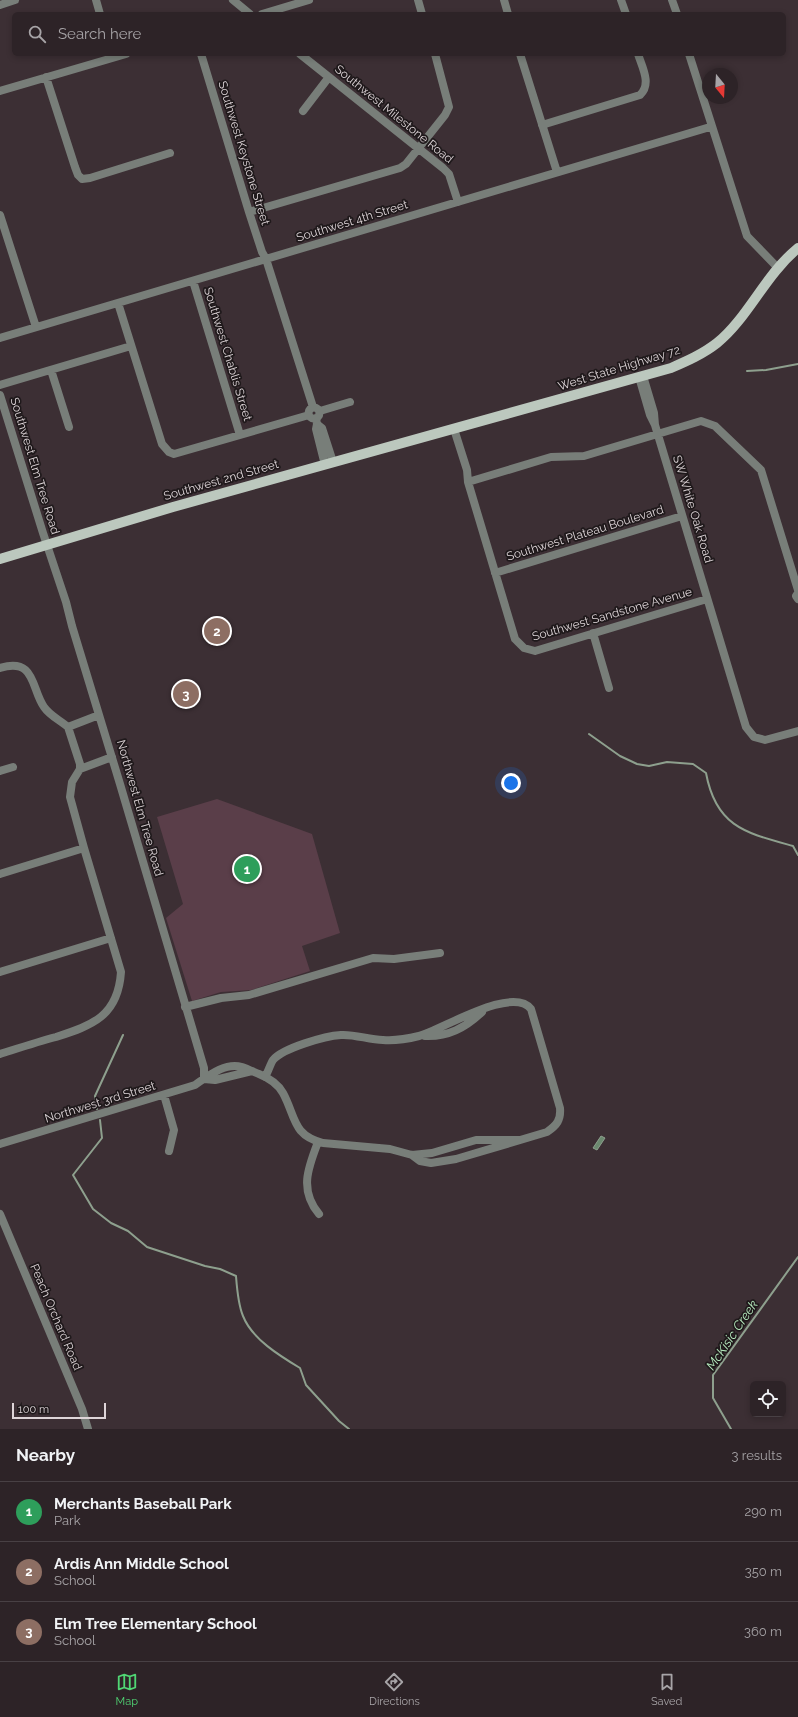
<!DOCTYPE html>
<html lang="en">
<head>
<meta charset="utf-8">
<style>
	:root { --surface:#2d2327; --page:#352b2f; --text:#f1f3f6; --muted:#a7a4a7; --line:#484044; --accent:#50d674 }
	body { margin:0; font-family:Raleway,sans-serif; background:var(--page); color:var(--text) }
	.controls { position:absolute; right:12px; bottom:12px; display:grid; overflow:hidden; border-radius:6px; box-shadow:0 2px 6px #0003 }
	.controls button { width:36px; height:36px; display:grid; place-items:center; padding:0; border:0; border-bottom:1px solid var(--line); background:var(--surface); color:var(--text); font:20px sans-serif }
	.compass { position:absolute; left:702px; top:68px; width:36px; height:36px; border-radius:50%; background:var(--surface); box-shadow:0 2px 6px #0003; rotate:162deg }
	.scale { position:absolute; left:12px; bottom:10px; width:94px; box-sizing:border-box; padding-left:4px; border:2px solid #ded5d8; border-top:0; font-size:11px; line-height:14px; white-space:nowrap; color:#ded5d8; -webkit-text-stroke:3px #1f191b; paint-order:stroke }
	.you { position:absolute; left:511px; top:783px; width:14px; height:14px; margin:-10px; border:3px solid #fff; border-radius:50%; background:#1a73e8; box-shadow:0 0 0 6px #1a73e833 }
	.badge { display:grid; place-items:center; width:26px; height:26px; border-radius:50%; background:var(--accent); color:#fff; font-size:13px; font-weight:700 }
	.pin { position:absolute; translate:-50% -50%; border:2px solid #fff; box-shadow:0 1px 4px #0006 }
	.list { margin:0; padding:0; list-style:none }
	h2 { display:flex; justify-content:space-between; align-items:center; height:52px; margin:0; padding:0 16px; font-size:17px }
	h2 small { font-size:13px; font-weight:400; color:var(--muted) }
	.list li { display:grid; grid-template-columns:26px 1fr auto; gap:12px; align-items:center; box-sizing:border-box; height:60px; padding:0 16px; border-top:1px solid var(--line) }
	.list b { display:block; font-size:15px; white-space:nowrap }
	.list p { margin:0; font-size:13px; white-space:nowrap; color:var(--muted) }
	.list em { font-size:13px; font-style:normal; color:var(--muted) }
	.icon { flex:none; width:22px; height:22px; fill:none; stroke:currentColor; stroke-width:2; stroke-linecap:round; stroke-linejoin:round }
	.map { position:relative; flex:none; width:798px; height:1429px; overflow:hidden }
	.search { position:absolute; background:var(--surface); box-shadow:0 2px 6px #0003; left:12px; right:12px; top:12px; height:44px; display:flex; align-items:center; gap:10px; box-sizing:border-box; padding:0 14px; border-radius:6px; color:var(--muted); font-size:15px }
	.sheet { height:232px; background:var(--surface) }
	nav { display:flex; justify-content:space-around; align-items:center; box-sizing:border-box; height:56px; border-top:1px solid var(--line); background:var(--surface); font-size:11px; color:var(--muted) }
	nav a { display:grid; justify-items:center; gap:2px }
	nav .on { color:var(--accent) }
	.map>svg:first-child { display:block }
	.green { fill:#5a3e49 }
	.water { fill:#6b896f; stroke:#8ea08e }
	.lines { fill:none; stroke-linecap:round; stroke-linejoin:round }
	.stream { stroke:#8ea08e; stroke-width:2 }
	.minor { stroke:#787e79; stroke-width:8 }
	.major { stroke:#bcc8be; stroke-width:10 }
	.labels { text-anchor:middle; dominant-baseline:central; stroke-width:3.5; stroke-linejoin:round; paint-order:stroke }
	.street-label { font-size:12px; fill:#ded5d8; stroke:#1f191b }
	.water-label { font-size:13px; font-style:italic; fill:#b9eec1; stroke:#1f191b }
</style>
</head>
<body>
<div class="map">
<svg width="798" height="1429" viewBox="0 0 798 1429">
	<rect width="100%" height="100%" fill="#3c2f34"/>
	<!-- green -->
	<path class="green" d="M 217,799 L 312,834 L 340,933 L 302,946 L 310,971 L 251,990 L 221,992 L 192,1001 L 166,918 L 183,904 L 157,817 Z"/>
	<!-- water -->
	<path class="water" d="M 601,1136 L 605,1138 L 597,1150 L 593,1148 Z"/>
	<g class="lines">
		<!-- stream -->
		<path class="stream" d="M 747,371 L 766,370 L 798,364
			M 589,734 L 620,756 L 637,764 L 649,766 L 667,762 L 693,764 L 706,773 C 716,827 746,833 793,846 L 798,855
			M 97,1109 L 95,1096 L 123,1035
			M 100,1120 L 102,1138 L 73,1175 L 93,1209 L 111,1223 L 128,1231 L 147,1247 L 205,1266 L 220,1269 L 236,1276 C 237,1289 238,1304 243,1316 C 252,1339 280,1356 300,1368 L 306,1385 L 339,1421 L 349,1429
			M 731,1429 L 713,1398 L 713,1375 L 798,1257"/>
		<!-- minor -->
		<path class="minor" d="M 96,0 L 100,14
			M 233,0 L 250,14
			M 418,0 L 422,14
			M 504,0 L 508,14
			M 621,0 L 626,14
			M 672,0 L 677,14
			M 0,5 L 15,0
			M 262,14 L 309,0
			M 201,54 L 249,212 L 262,252 L 266,259 L 313,407
			M 300,54 L 443,168 L 449,174 L 458,202
			M 520,54 L 557,172
			M 689,54 L 747,236 L 777,267
			M 46,77 L 75,167 L 78,175 L 82,179 L 90,178 L 170,153
			M 0,91 L 126,54
			M 303,111 L 329,77
			M 542,125 L 640,95 C 652,84 642,67 638,54
			M 249,212 L 400,168 L 406,164 L 445,115 L 449,107 L 435,54
			M 0,215 L 36,327
			M 193,281 L 240,435
			M 118,303 L 162,444 L 169,452 L 174,454 L 309,415
			M 0,338 L 710,127
			M 51,370 L 69,427
			M 639,377 L 650,415 L 655,425 L 654,413 L 643,376
			M 0,385 L 131,346
			M 0,395 L 43,533 L 66,602 L 72,626 L 120,784 L 204,1068 L 204,1079
			M308.5 413a5.5 5.5 0 1 1 11 0a5.5 5.5 0 1 1-11 0Z
			M 320,411 L 350,402
			M 316,418 L 317,424 L 322,428 L 333,462
			M 317,424 L 316,429 L 325,465
			M 655,425 L 746,727 L 754,737 L 765,740 L 798,731
			M 454,429 L 467,470 L 468,482 L 515,639 L 524,648 L 535,651 L 707,599
			M 468,482 L 551,457 L 584,456 L 701,421 L 715,426 L 761,470 L 798,590
			M 495,573 L 682,516
			M 798,593 L 796,596 L 798,599
			M 593,633 L 609,688
			M 0,668 C 36,657 31,689 44,707 C 50,716 60,720 68,727
			M 68,727 L 80,764 L 80,769
			M 68,727 L 99,715
			M 0,771 L 13,767
			M 0,874 L 84,848
			M 0,972 L 111,938
			M 185,1007 L 221,998 L 249,995 L 373,958 L 394,959 L 440,953
			M 425,1036 C 448,1037 465,1028 482,1012
			M 0,1054 C 19,1048 37,1042 56,1037 C 93,1025 118,1016 121,972 L 84,848 L 70,797 L 72,782 L 80,769 L 112,757
			M 265,1077 C 268,1072 270,1065 273,1060 C 283,1048 325,1036 341,1035 C 355,1034 369,1040 383,1040 C 395,1041 407,1039 419,1036 C 442,1030 512,985 531,1009 L 560,1108 C 561,1120 557,1125 547,1132 L 456,1159 L 431,1163 L 420,1161 L 412,1155
			M 204,1079 L 215,1080 L 252,1071
			M 164,1095 L 174,1130 L 169,1151
			M 318,1142 C 308,1168 299,1190 319,1214
			M 0,1144 L 195,1085 C 208,1076 225,1062 242,1067 C 248,1069 254,1072 259,1074 C 269,1078 278,1084 283,1093 C 296,1117 292,1135 323,1143 L 390,1149 L 412,1155 L 432,1153 L 476,1140 L 519,1140
			M 0,1214 L 82,1409 L 88,1429"/>
		<!-- major -->
		<path class="major" d="M 0,559 L 173,507 L 671,368 C 687,361 703,354 717,343 C 748,318 765,275 798,248"/>
	</g>
	<g class="labels">
		<!-- street labels -->
		<g class="street-label">
			<text transform="translate(394 114) rotate(39)">Southwest Milestone Road</text>
			<text transform="translate(244 153) rotate(73)">Southwest Keystone Street</text>
			<text transform="translate(352 221) rotate(-17)">Southwest 4th Street</text>
			<text transform="translate(228 354) rotate(73)">Southwest Chablis Street</text>
			<text transform="translate(619 368) rotate(-17)">West State Highway 72</text>
			<text transform="translate(35 466) rotate(73)">Southwest Elm Tree Road</text>
			<text transform="translate(221 480) rotate(-16)">Southwest 2nd Street</text>
			<text transform="translate(693 509) rotate(73)">SW White Oak Road</text>
			<text transform="translate(585 533) rotate(-17)">Southwest Plateau Boulevard</text>
			<text transform="translate(612 614) rotate(-16)">Southwest Sandstone Avenue</text>
			<text transform="translate(140 808) rotate(74)">Northwest Elm Tree Road</text>
			<text transform="translate(100 1102) rotate(-17)">Northwest 3rd Street</text>
			<text transform="translate(56 1317) rotate(67)">Peach Orchard Road</text>
		</g>
		<!-- water labels -->
		<g class="water-label">
			<text transform="translate(732 1335) rotate(-56)">McKisic Creek</text>
		</g>
	</g>
</svg>
<div class="controls">
<button><svg class="icon" aria-label="locate" viewBox="0 0 24 24"><circle cx="12" cy="12" r="6"/><path d="M12 2v4M12 18v4M2 12h4M18 12h4"/></svg></button>
</div>
<svg class="compass" viewBox="-18 -18 36 36"><path d="M0-13l5 13h-10z" fill="#e53935"/><path d="M0 13l5-13h-10z" fill="#a7a4a7"/></svg>
<div class="scale">100 m</div>
<div class="you"></div>
<div class="pin badge" style="left:247px;top:869px;background:#2e9e5b">1</div>
<div class="pin badge" style="left:217px;top:631px;background:#8d6e63">2</div>
<div class="pin badge" style="left:186px;top:694px;background:#8d6e63">3</div>
<div class="search"><svg class="icon" aria-label="search" viewBox="0 0 24 24"><circle cx="10" cy="10" r="6"/><path d="M15 15l6 6"/></svg>Search here</div>
</div>
<section class="sheet">
<h2>Nearby<small>3 results</small></h2>
<ul class="list">
<li><span class="badge" style="background:#2e9e5b">1</span><div><b>Merchants Baseball Park</b><p>Park</p></div><em>290 m</em></li>
<li><span class="badge" style="background:#8d6e63">2</span><div><b>Ardis Ann Middle School</b><p>School</p></div><em>350 m</em></li>
<li><span class="badge" style="background:#8d6e63">3</span><div><b>Elm Tree Elementary School</b><p>School</p></div><em>360 m</em></li>
</ul>
</section>
<nav>
<a class="on"><svg class="icon" aria-label="map" viewBox="0 0 24 24"><path d="M3 6l6-2 6 2 6-2v14l-6 2-6-2-6 2zM9 4v14M15 6v14"/></svg>Map</a>
<a><svg class="icon" aria-label="directions" viewBox="0 0 24 24"><path d="M12 3l9 9-9 9-9-9zM9 14v-3h6M13 9l2 2-2 2"/></svg>Directions</a>
<a><svg class="icon" aria-label="saved" viewBox="0 0 24 24"><path d="M7 4h10v16l-5-4-5 4z"/></svg>Saved</a>
</nav>
</body>
</html>
